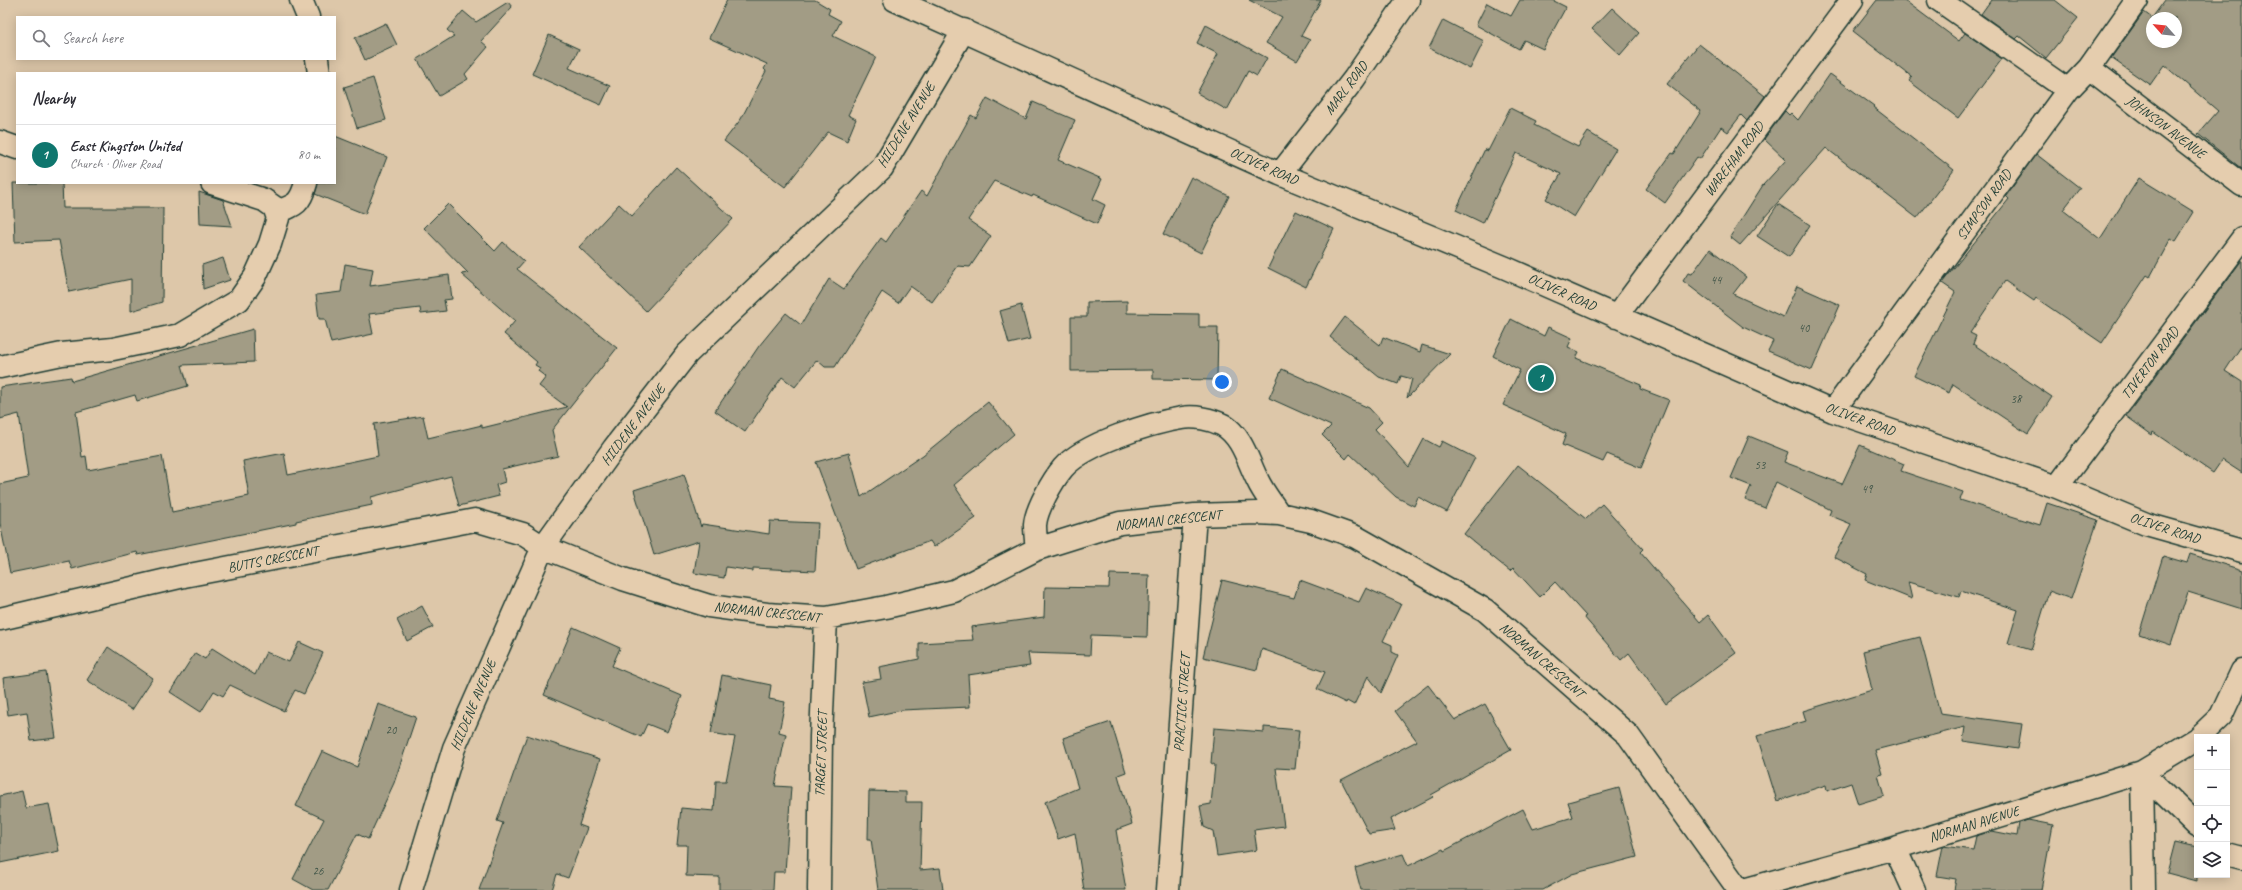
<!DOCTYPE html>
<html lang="en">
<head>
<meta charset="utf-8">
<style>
	:root { --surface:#fff; --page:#f7f7f7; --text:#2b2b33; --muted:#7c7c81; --line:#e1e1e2; --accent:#0f766e }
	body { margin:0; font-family:Caveat,sans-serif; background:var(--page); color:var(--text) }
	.controls { position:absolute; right:12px; bottom:12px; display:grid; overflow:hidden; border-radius:0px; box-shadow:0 2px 10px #0003 }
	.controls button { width:36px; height:36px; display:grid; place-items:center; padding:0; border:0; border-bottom:1px solid var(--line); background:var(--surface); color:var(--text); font:20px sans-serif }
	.compass { position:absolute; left:2146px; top:12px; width:36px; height:36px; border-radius:50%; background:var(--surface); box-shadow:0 2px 10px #0003; rotate:297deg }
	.you { position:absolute; left:1222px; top:382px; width:14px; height:14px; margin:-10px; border:3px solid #fff; border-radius:50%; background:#1a73e8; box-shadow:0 0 0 6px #1a73e833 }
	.badge { display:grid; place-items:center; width:26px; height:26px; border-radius:50%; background:var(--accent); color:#fff; font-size:13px; font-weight:700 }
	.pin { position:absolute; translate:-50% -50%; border:2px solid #fff; box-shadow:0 1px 4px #0006 }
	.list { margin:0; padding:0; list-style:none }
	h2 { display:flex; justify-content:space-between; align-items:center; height:52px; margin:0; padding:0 16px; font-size:17px }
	h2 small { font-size:13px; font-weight:400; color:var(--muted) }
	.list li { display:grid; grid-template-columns:26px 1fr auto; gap:12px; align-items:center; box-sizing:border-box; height:60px; padding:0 16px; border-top:1px solid var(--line) }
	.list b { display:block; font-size:15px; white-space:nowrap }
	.list p { margin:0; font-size:13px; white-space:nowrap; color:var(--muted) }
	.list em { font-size:13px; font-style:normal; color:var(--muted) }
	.icon { flex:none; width:22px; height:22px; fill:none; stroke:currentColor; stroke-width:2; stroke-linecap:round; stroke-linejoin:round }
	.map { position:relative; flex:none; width:2242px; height:890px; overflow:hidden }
	.search { position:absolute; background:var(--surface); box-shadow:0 2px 10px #0003; left:16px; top:16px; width:320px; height:44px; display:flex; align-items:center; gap:10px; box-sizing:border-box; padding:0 14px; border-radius:0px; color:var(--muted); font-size:15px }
	.panel { position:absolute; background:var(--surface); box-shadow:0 2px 10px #0003; left:16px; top:72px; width:320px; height:112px; border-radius:0px }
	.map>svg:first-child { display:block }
	.building { fill:#a29c85; stroke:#1f3d34; fill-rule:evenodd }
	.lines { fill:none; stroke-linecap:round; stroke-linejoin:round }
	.minor-casing { stroke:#1f3d34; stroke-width:25 }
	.minor { stroke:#e5cdae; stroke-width:22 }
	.labels { text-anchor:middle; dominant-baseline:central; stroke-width:3.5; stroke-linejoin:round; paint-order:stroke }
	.number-label { font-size:12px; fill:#405548 }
	.street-label { font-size:14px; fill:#1f3d34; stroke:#e5cdae }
</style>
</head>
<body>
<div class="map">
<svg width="2242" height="890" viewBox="0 0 2242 890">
	<rect width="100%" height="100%" fill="#ddc7a9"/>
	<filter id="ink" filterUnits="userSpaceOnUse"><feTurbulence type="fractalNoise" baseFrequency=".025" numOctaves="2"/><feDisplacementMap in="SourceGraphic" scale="8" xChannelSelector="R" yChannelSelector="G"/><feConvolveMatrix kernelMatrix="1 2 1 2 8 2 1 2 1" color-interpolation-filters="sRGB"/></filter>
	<g filter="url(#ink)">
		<!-- building -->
		<path class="building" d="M 727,0 L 815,0 L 830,9 L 828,14 L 841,21 L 833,36 L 876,57 L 848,115 L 856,119 L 847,141 L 828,132 L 785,187 L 724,141 L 741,119 L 766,71 L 764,69 L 767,64 L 709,38 Z
			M 1249,0 L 1321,0 L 1301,36 L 1310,40 L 1297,61 L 1266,43 L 1282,17 Z
			M 1520,0 L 1552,0 L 1566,7 L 1543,49 L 1524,40 L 1519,49 L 1476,25 L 1487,3 L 1511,16 Z
			M 1877,0 L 1904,0 L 1959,41 L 1965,33 L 2002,59 L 1958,118 L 1909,81 L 1912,77 L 1853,31 Z
			M 1991,0 L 2055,0 L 2078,18 L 2046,58 L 2019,36 L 2016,39 L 1981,14 Z
			M 2165,0 L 2242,0 L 2242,169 L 2198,134 L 2218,111 L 2164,65 L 2150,85 L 2111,58 L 2144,12 L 2152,18 ZM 2152,18 L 2176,18 L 2176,42 L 2152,42 Z
			M 508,2 L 512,7 L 481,41 L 488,47 L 465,74 L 468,79 L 439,96 L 417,59 L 454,36 L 447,30 L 463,11 L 476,22 Z
			M 1612,8 L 1639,33 L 1620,55 L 1592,29 Z
			M 1443,20 L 1484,41 L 1470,69 L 1429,48 Z
			M 386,23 L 397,45 L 365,60 L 355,38 Z
			M 1206,25 L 1267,58 L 1257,76 L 1248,71 L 1227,110 L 1197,93 L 1218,54 L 1197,43 Z
			M 549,35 L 579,49 L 569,68 L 610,86 L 601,105 L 532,74 Z
			M 1699,44 L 1765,96 L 1747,121 L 1741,115 L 1728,132 L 1721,127 L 1700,159 L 1697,157 L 1665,203 L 1646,189 L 1672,153 L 1674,154 L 1701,111 L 1667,84 Z
			M 1830,74 L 1874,106 L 1873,107 L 1954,170 L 1917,218 L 1826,148 L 1740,245 L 1730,237 L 1763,185 L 1786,160 L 1764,139 L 1785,111 L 1789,115 L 1791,113 L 1798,120 Z
			M 373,78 L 386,120 L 357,128 L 344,87 Z
			M 987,98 L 1026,119 L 1033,102 L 1075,120 L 1058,160 L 1102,179 L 1093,199 L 1105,205 L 1097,224 L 1033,195 L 1032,197 L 994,181 L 968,220 L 991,236 L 970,267 L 958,266 L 932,302 L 910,286 L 898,303 L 882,292 L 835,367 L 825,367 L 817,360 L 795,387 L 782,377 L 745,432 L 715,411 L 759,346 L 786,313 L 801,325 L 829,279 L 844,289 L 881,238 L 886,242 L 921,191 L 927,196 L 971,115 L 976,118 Z
			M 1510,108 L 1536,121 L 1534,125 L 1578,147 L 1588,132 L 1616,149 L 1574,217 L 1546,199 L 1561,174 L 1516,153 L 1483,223 L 1456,210 L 1485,149 L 1488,151 Z
			M 335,136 L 387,157 L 365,214 L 315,194 L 318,183 L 335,183 Z
			M 2036,154 L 2080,188 L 2063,210 L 2100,239 L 2139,178 L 2194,212 L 2176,241 L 2171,238 L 2150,277 L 2147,275 L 2102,343 L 2036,298 L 2034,301 L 2005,281 L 1970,333 L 1976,336 L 1973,344 L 2052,397 L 2028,434 L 1953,384 L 1949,393 L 1914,376 L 1955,292 L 1942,283 L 2009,199 L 2006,196 Z
			M 676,167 L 733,219 L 646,311 L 579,247 L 619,204 L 632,216 Z
			M 1191,177 L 1229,196 L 1201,253 L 1163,234 Z
			M 13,183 L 62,183 L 63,208 L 163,208 L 162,302 L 131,311 L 131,279 L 69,292 L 59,240 L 15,242 Z
			M 199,192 L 223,200 L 232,226 L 200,224 Z
			M 448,204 L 495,251 L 503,242 L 524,261 L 517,269 L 617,348 L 552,430 L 558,456 L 502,469 L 505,482 L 496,485 L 499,496 L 459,506 L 451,476 L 371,497 L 372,505 L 296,521 L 296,523 L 138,555 L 137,552 L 72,569 L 69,561 L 10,573 L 0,523 L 0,484 L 28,478 L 19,414 L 0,419 L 0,387 L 71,377 L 72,381 L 253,329 L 254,362 L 182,365 L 188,386 L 137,401 L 135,395 L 76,412 L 82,457 L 86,456 L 88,470 L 162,456 L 172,512 L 249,496 L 243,461 L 284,453 L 288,475 L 378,456 L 374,424 L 423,416 L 428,438 L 482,425 L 482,428 L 567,407 L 539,386 L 546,377 L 538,371 L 540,368 L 535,365 L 537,362 L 504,334 L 515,321 L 461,274 L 468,273 L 424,228 Z
			M 1778,204 L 1810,225 L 1789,257 L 1757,236 Z
			M 1296,211 L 1334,229 L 1306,287 L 1268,268 Z
			M 1710,249 L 1746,277 L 1733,294 L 1783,317 L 1797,286 L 1840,305 L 1812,370 L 1768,351 L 1773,341 L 1743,327 L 1683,281 L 1688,273 L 1692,274 Z
			M 223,258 L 230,280 L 203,289 L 202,265 Z
			M 2242,260 L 2242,345 L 2225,371 L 2242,382 L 2242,473 L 2222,460 L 2213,473 L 2153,432 L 2152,435 L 2126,416 Z
			M 345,264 L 373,269 L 370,286 L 449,275 L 452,299 L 444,300 L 446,311 L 421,314 L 420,308 L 369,314 L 373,334 L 331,343 L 325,319 L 319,319 L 316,295 L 341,292 Z
			M 1127,301 L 1127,313 L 1199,314 L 1199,327 L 1218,327 L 1217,380 L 1153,379 L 1153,370 L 1071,371 L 1071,317 L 1087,317 L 1087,302 Z
			M 1021,305 L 1030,339 L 1009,344 L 1000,311 Z
			M 1345,317 L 1380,345 L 1383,337 L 1420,352 L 1422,345 L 1450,354 L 1407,398 L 1412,379 L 1401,376 L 1398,384 L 1379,377 L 1330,337 Z
			M 1511,319 L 1544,336 L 1548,327 L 1572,338 L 1568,347 L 1579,352 L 1576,358 L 1641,385 L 1640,389 L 1669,400 L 1641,468 L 1607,454 L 1603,462 L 1562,445 L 1566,434 L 1503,405 L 1520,370 L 1493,356 Z
			M 1282,369 L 1369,408 L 1382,422 L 1375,429 L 1409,467 L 1424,439 L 1439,447 L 1442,441 L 1475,458 L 1447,512 L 1418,497 L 1414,506 L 1396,497 L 1350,454 L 1346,459 L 1322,435 L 1331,426 L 1269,398 Z
			M 988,402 L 1014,434 L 954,485 L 976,518 L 934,547 L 930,541 L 856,569 L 816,462 L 849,453 L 861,497 L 923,455 Z
			M 1749,436 L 1788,452 L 1784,462 L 1842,484 L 1860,445 L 1904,464 L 1901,471 L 1963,492 L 1960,500 L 2040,525 L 2047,503 L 2098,520 L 2071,599 L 2049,591 L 2031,650 L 2008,643 L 2018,610 L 1961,591 L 1959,597 L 1908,582 L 1912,599 L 1865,580 L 1867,574 L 1834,557 L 1851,524 L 1829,515 L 1831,510 L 1776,482 L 1765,508 L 1745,500 L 1751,486 L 1731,478 Z
			M 1518,465 L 1586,519 L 1602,504 L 1643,549 L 1640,552 L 1700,622 L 1708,615 L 1736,653 L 1666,704 L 1629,653 L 1621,660 L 1584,617 L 1586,616 L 1555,582 L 1540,597 L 1513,568 L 1510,571 L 1464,534 Z
			M 684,474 L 701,527 L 702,524 L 769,534 L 770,521 L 818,523 L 815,571 L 753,568 L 753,571 L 726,567 L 724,578 L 694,573 L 699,541 L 654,555 L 634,490 Z
			M 2190,554 L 2242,570 L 2242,609 L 2188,592 L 2171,645 L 2139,634 L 2163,556 L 2187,563 Z
			M 1110,574 L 1149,575 L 1147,637 L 1091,635 L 1090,655 L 1028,653 L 1030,666 L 968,675 L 970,707 L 902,710 L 869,717 L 862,682 L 881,679 L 879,667 L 919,659 L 919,643 L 973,640 L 971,627 L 1044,617 L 1045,587 L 1109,588 Z
			M 1222,580 L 1294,598 L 1300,580 L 1359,602 L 1366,588 L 1401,604 L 1383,641 L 1392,645 L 1392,652 L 1398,655 L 1381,693 L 1368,676 L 1354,705 L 1347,701 L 1346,703 L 1317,689 L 1325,672 L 1262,649 L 1257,670 L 1203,657 Z
			M 422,606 L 433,627 L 407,641 L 397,620 Z
			M 573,627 L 620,648 L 612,666 L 682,696 L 667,732 L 647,724 L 641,737 L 544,695 Z
			M 1920,637 L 1940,713 L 2022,724 L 2018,749 L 1963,741 L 1965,727 L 1875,750 L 1882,774 L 1878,775 L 1884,796 L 1858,804 L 1851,783 L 1827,791 L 1826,785 L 1777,801 L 1757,736 L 1806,721 L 1803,711 L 1872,690 L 1863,651 Z
			M 299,642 L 323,653 L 304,694 L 295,690 L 284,711 L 230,685 L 223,696 L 214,691 L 201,712 L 170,692 L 195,653 L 205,659 L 212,648 L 255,675 L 266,652 L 289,662 Z
			M 108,647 L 153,678 L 132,710 L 87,680 Z
			M 46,672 L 56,738 L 31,741 L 27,712 L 8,715 L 3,678 Z
			M 722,675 L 771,685 L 769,699 L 785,702 L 779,732 L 786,734 L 775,786 L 791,787 L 785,872 L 774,872 L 773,890 L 719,890 L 719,877 L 686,876 L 687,845 L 677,845 L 681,808 L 714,811 L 716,781 L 726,781 L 735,737 L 711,733 Z
			M 1428,685 L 1455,720 L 1485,704 L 1511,750 L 1431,795 L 1433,797 L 1391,819 L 1395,830 L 1369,834 L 1341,780 L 1417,741 L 1395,711 Z
			M 378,704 L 416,717 L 394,783 L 368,839 L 357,834 L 328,890 L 313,890 L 293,879 L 324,819 L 296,806 L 322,751 L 357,767 Z
			M 1111,722 L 1126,772 L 1118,775 L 1132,824 L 1116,830 L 1126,890 L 1084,890 L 1075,833 L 1058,839 L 1045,802 L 1078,788 L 1063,738 Z
			M 1264,727 L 1299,730 L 1295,769 L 1276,768 L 1284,826 L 1254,830 L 1257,850 L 1217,856 L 1213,831 L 1204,827 L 1200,806 L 1211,804 L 1215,765 L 1211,763 L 1214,728 L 1264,732 Z
			M 527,735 L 600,759 L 579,825 L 587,828 L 568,878 L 557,874 L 552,890 L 479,890 L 503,823 L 497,821 Z
			M 1619,788 L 1637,857 L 1572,874 L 1543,890 L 1361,890 L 1355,868 L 1403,854 L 1408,866 L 1443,849 L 1444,851 L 1523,809 L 1533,829 L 1573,817 L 1568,802 Z
			M 22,791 L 26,808 L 49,804 L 59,851 L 0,863 L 0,796 Z
			M 869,791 L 906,792 L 906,802 L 922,802 L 920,870 L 940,868 L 943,890 L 878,890 L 871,839 L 868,839 Z
			M 2028,820 L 2053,825 L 2041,890 L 1954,890 L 1956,879 L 1937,876 L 1943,846 L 1973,850 L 1976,836 L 1992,831 L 2017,836 L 2019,823 Z
			M 2175,842 L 2197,847 L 2197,881 L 2167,873 Z"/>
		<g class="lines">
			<defs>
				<path id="minor" d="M 301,0 L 308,17
					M 895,0 L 1280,174 L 1506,268 L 1833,411 L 2057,487 L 2146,524 L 2242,551
					M 1939,0 L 2068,90
					M 317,59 L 319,73
					M 2089,68 L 2242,185
					M 0,142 L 17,148
					M 1280,174 L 1354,79 L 1408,0
					M 276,212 C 296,205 300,204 306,183
					M 1616,317 L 1852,0
					M 0,367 L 62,354 L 113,349 L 180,335 L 239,300 L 255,277 L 270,244 L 278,218 L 274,207 L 264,200 L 212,183
					M 1833,411 L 2068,90 L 2089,68 L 2137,0
					M 2057,487 L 2242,239
					M 1037,549 C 1036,541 1035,533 1035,525 C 1036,509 1053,480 1063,468 C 1084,444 1150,423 1182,418 C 1195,416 1211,419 1223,425 C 1243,437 1248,462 1258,481 C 1263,492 1272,503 1279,514
					M 0,619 L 184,576 L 475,520 L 523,534 L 543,547 L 623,579 L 709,606 L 767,614 L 826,618 L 886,607 L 954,591 L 1037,549 L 1120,523 L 1195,515 L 1257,513 L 1279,514 L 1311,521 L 1356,537 L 1485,610 L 1628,735 L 1739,890
					M 2199,737 L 2221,716 L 2242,671
					M 2142,772 L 2144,890
					M 2142,772 L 2197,826
					M 1895,848 L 1914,890
					M 2227,854 L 2242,858
					M 411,890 L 454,748 L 543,547 L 614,448 L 687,354 L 882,168 L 964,30
					M 819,890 L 821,737 L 826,618
					M 1168,890 L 1195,515
					M 1743,890 L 1895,848 L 2142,772 L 2197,739"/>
			</defs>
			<!-- minor casing -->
			<use href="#minor" class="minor-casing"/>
			<!-- minor -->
			<use href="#minor" class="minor"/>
		</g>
	</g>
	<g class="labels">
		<!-- number labels -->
		<g class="number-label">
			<text x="1716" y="280">44</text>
			<text x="1804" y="328">40</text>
			<text x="2016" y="399">38</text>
			<text x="1760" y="465">53</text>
			<text x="1867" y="489">49</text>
			<text x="391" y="730">20</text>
			<text x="318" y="871">26</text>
		</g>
		<!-- street labels -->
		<g class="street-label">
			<text transform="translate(1346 88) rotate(-53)">MARL ROAD</text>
			<text transform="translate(906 125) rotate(-58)">HILDENE AVENUE</text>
			<text transform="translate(2166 127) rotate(37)">JOHNSON AVENUE</text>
			<text transform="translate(1734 159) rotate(-53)">WAREHAM ROAD</text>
			<text transform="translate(1264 166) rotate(24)">OLIVER ROAD</text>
			<text transform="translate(1984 205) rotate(-54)">SIMPSON ROAD</text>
			<text transform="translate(1562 292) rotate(24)">OLIVER ROAD</text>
			<text transform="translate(2150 363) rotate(-53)">TIVERTON ROAD</text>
			<text transform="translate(1860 419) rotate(20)">OLIVER ROAD</text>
			<text transform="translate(633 425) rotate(-53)">HILDENE AVENUE</text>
			<text transform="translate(1168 520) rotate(-6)">NORMAN CRESCENT</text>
			<text transform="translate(2165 528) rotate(18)">OLIVER ROAD</text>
			<text transform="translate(273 559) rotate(-11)">BUTTS CRESCENT</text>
			<text transform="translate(767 612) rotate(6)">NORMAN CRESCENT</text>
			<text transform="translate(1542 660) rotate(41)">NORMAN CRESCENT</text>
			<text transform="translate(1182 703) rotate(-86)">PRACTICE STREET</text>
			<text transform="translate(473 705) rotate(-67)">HILDENE AVENUE</text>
			<text transform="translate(821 754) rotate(-88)">TARGET STREET</text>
			<text transform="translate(1974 824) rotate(-17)">NORMAN AVENUE</text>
		</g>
	</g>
</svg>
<div class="controls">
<button>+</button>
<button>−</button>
<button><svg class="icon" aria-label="locate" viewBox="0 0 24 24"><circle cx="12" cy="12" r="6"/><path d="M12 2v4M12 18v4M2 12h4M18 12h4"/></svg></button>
<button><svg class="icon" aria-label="layers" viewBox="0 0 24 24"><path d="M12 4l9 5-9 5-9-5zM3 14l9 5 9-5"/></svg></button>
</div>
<svg class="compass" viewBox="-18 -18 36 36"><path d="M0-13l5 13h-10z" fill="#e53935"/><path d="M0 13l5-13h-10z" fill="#7c7c81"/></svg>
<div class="you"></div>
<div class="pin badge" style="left:1541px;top:378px">1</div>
<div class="search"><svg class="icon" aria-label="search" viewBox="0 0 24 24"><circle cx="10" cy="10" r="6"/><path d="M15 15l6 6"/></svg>Search here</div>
<section class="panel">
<h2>Nearby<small></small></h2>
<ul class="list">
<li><span class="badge">1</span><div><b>East Kingston United</b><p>Church · Oliver Road</p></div><em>80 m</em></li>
</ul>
</section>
</div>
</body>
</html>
